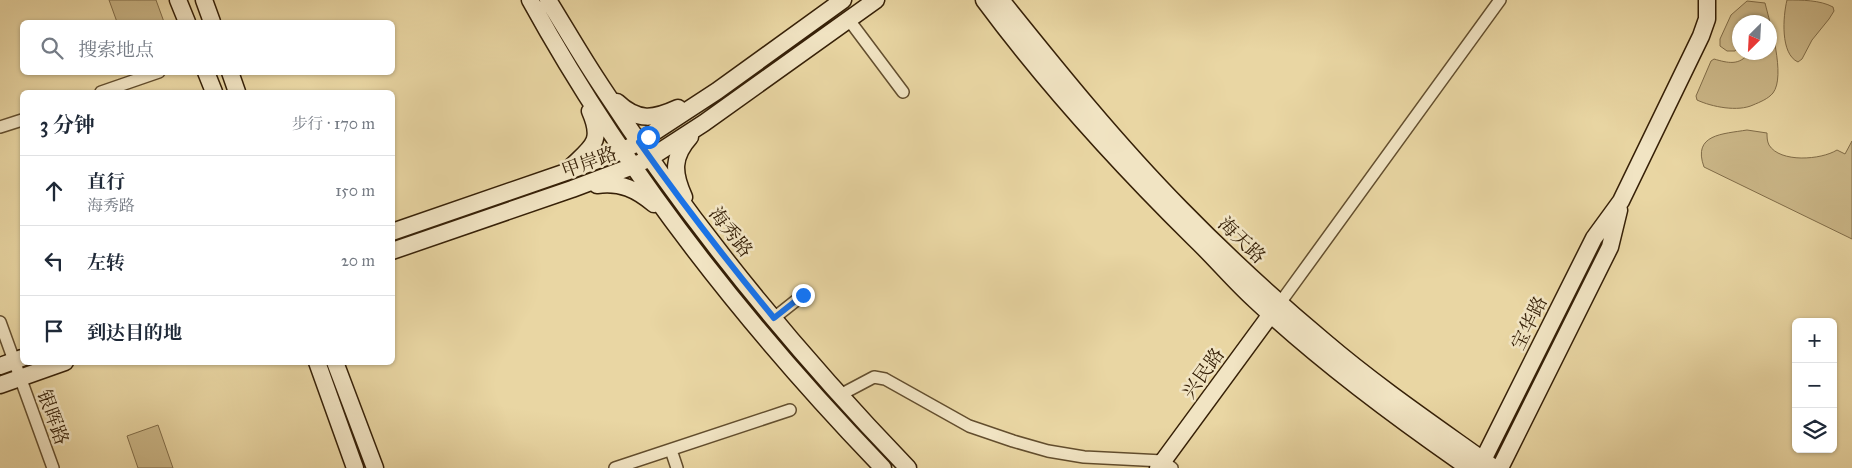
<!DOCTYPE html>
<html lang="zh">
<head>
<meta charset="utf-8">
<style>
	:root { --surface:#fff; --page:#f2f2f3; --text:#1f2937; --muted:#747a83; --line:#e0e1e3 }
	body { margin:0; font-family:"IM FELL Great Primer","Noto Serif SC",serif; background:var(--page); color:var(--text) }
	.controls { position:absolute; right:15px; bottom:15px; display:grid; overflow:hidden; border-radius:8px; box-shadow:0 1px 4px #0004 }
	.controls button { width:45px; height:45px; display:grid; place-items:center; padding:0; border:0; border-bottom:1px solid var(--line); background:var(--surface); color:var(--text); font:25px sans-serif }
	.compass { position:absolute; left:1732px; top:15px; width:45px; height:45px; border-radius:50%; background:var(--surface); box-shadow:0 1px 4px #0004; rotate:204deg }
	.stop { position:absolute; width:15px; height:15px; margin:-11px; border:4px solid #1a73e8; border-radius:50%; background:#fff }
	.stop.end { background:#1a73e8; border-color:#fff; box-shadow:0 1px 5px #0008 }
	.list { margin:0; padding:0; list-style:none }
	h2 { display:flex; justify-content:space-between; align-items:center; height:65px; margin:0; padding:0 20px; font-size:21px }
	h2 small { font-size:16px; font-weight:400; color:var(--muted) }
	.list li { display:grid; grid-template-columns:32px 1fr auto; gap:15px; align-items:center; box-sizing:border-box; height:70px; padding:0 20px; border-top:1px solid var(--line) }
	.list b { display:block; font-size:19px; white-space:nowrap }
	.list p { margin:0; font-size:16px; white-space:nowrap; color:var(--muted) }
	.list em { font-size:16px; font-style:normal; color:var(--muted) }
	.icon { flex:none; width:28px; height:28px; fill:none; stroke:currentColor; stroke-width:2; stroke-linecap:round; stroke-linejoin:round }
	.map { position:relative; flex:none; width:1852px; height:468px; overflow:hidden }
	.search { position:absolute; background:var(--surface); box-shadow:0 1px 4px #0004; left:20px; top:20px; width:375px; height:55px; display:flex; align-items:center; gap:12px; box-sizing:border-box; padding:0 18px; border-radius:8px; color:var(--muted); font-size:19px }
	.panel { position:absolute; background:var(--surface); box-shadow:0 1px 4px #0004; left:20px; top:90px; width:375px; height:275px; border-radius:8px }
	.map>svg:first-child { display:block }
	.green { fill:#cbb788; stroke:#806c48 }
	.lines { fill:none; stroke-linecap:round; stroke-linejoin:round }
	.street-casing { stroke:#634e2e; stroke-width:14 }
	.secondary-casing { stroke:#362007; stroke-width:19 }
	.street { stroke:#f1e4c3; stroke-width:11 }
	.secondary { stroke:#f1e4c3; stroke-width:16 }
	.route { stroke:#1a73e8; stroke-width:6 }
	.labels { text-anchor:middle; dominant-baseline:central; stroke-width:5; stroke-linejoin:round; paint-order:stroke }
	.street-label { font-size:19px; fill:#362007; stroke:#f1e4c3 }
</style>
</head>
<body>
<div class="map">
<svg width="1852" height="468" viewBox="0 0 1852 468">
	<rect width="100%" height="100%" fill="#e9d6a3"/>
	<filter id="stains"><feTurbulence type="fractalNoise" baseFrequency=".004" numOctaves="4"/><feColorMatrix values="0 0 0 0 .2 0 0 0 0 .09 0 0 0 0 .02 0 0 0 .5 -.17"/></filter>
	<radialGradient id="worn" r=".72"><stop offset=".6" stop-color="#630" stop-opacity="0"/><stop offset="1" stop-color="#630" stop-opacity=".3"/></radialGradient>
	<!-- green -->
	<path class="green" d="M 109,0 L 156,0 L 164,22 L 117,22 Z
		M 1787,0 C 1802,0 1820,0 1833,7 L 1834,11 L 1829,19 L 1812,40 L 1802,59 L 1798,62 C 1780,54 1783,16 1787,0 Z
		M 1747,1 L 1765,3 C 1770,23 1786,76 1773,93 C 1768,99 1760,102 1753,105 C 1738,112 1712,107 1697,100 L 1696,96 L 1711,61 L 1714,59 C 1728,63 1739,66 1749,53 L 1770,52 L 1770,22 L 1761,22 L 1759,19 L 1752,22 L 1740,22 L 1739,46 L 1735,51 L 1727,51 L 1720,46 L 1720,39 L 1731,15 Z
		M 1747,130 L 1767,133 C 1767,137 1767,141 1769,145 C 1780,163 1821,160 1837,150 L 1845,154 L 1852,141 L 1852,239 L 1704,167 C 1692,134 1723,134 1747,130 Z
		M 158,425 L 173,468 L 138,468 L 127,436 Z"/>
	<g class="lines">
		<defs>
			<path id="street" d="M 849,20 L 903,92
				M 101,92 L 159,72
				M 0,127 L 22,120
				M 1280,303 L 1500,0
				M 774,318 L 803,295
				M 0,322 L 53,468
				M 840,395 L 874,377 L 885,379 L 969,426 L 1013,441 L 1048,451 L 1084,457 L 1163,461 L 1172,468
				M 671,450 L 677,468
				M 615,468 L 790,410"/>
			<path id="secondary" d="M 178,0 L 187,22
				M 204,0 L 212,22
				M 530,0 C 624,171 748,328 883,468
				M 548,0 C 566,29 583,59 602,87 C 691,224 795,351 908,468
				M 984,0 C 1047,85 1119,164 1194,238 C 1215,258 1234,281 1255,300 C 1321,362 1395,417 1469,468
				M 1001,0 C 1058,71 1116,143 1181,209 C 1226,255 1275,300 1325,342 C 1379,388 1437,427 1494,468
				M 206,72 L 214,92
				M 230,72 L 237,92
				M 617,102 C 638,122 654,119 678,108
				M 572,166 C 593,146 603,141 590,111
				M 597,185 C 621,182 636,189 654,204
				M 684,197 C 673,173 672,157 690,137
				M 392,232 L 566,172 L 622,151 L 639,142 L 717,91 L 843,0
				M 392,251 L 572,189 L 633,166 L 650,158 L 704,123 L 876,0
				M 317,362 L 355,468
				M 335,362 L 375,468
				M 0,366 L 22,358
				M 0,385 L 65,362
				M 1158,468 L 1277,306
				M 1479,468 L 1594,238 L 1621,201 L 1701,36 L 1707,19 L 1707,0
				M 1500,468 L 1610,247 L 1619,210"/>
		</defs>
		<!-- street casing -->
		<use href="#street" class="street-casing"/>
		<!-- secondary casing -->
		<use href="#secondary" class="secondary-casing"/>
		<!-- street -->
		<use href="#street" class="street"/>
		<!-- secondary -->
		<use href="#secondary" class="secondary"/>
	</g>
	<g class="lines">
		<!-- route -->
		<path class="route" d="M 648,137 L 639,142 C 682,203 727,261 774,318 L 803,295"/>
	</g>
	<g class="labels">
		<!-- street labels -->
		<g class="street-label">
			<text transform="translate(589 162) rotate(-20)">甲岸路</text>
			<text transform="translate(731 232) rotate(52)">海秀路</text>
			<text transform="translate(1242 240) rotate(44)">海天路</text>
			<text transform="translate(1529 323) rotate(-64)">宝华路</text>
			<text transform="translate(1203 373) rotate(-54)">兴民路</text>
			<text transform="translate(53 417) rotate(70)">银晖路</text>
		</g>
	</g>
	<rect width="100%" height="100%" filter="url(#stains)"/>
	<rect width="100%" height="100%" fill="url(#worn)"/>
</svg>
<div class="controls">
<button>+</button>
<button>−</button>
<button><svg class="icon" aria-label="layers" viewBox="0 0 24 24"><path d="M12 4l9 5-9 5-9-5zM3 14l9 5 9-5"/></svg></button>
</div>
<svg class="compass" viewBox="-18 -18 36 36"><path d="M0-13l5 13h-10z" fill="#e53935"/><path d="M0 13l5-13h-10z" fill="#747a83"/></svg>
<div class="stop" style="left:648px;top:137px"></div>
<div class="stop end" style="left:803px;top:295px"></div>
<div class="search"><svg class="icon" aria-label="search" viewBox="0 0 24 24"><circle cx="10" cy="10" r="6"/><path d="M15 15l6 6"/></svg>搜索地点</div>
<section class="panel">
<h2>3 分钟<small>步行 · 170 m</small></h2>
<ul class="list">
<li><svg class="icon" aria-label="ahead" viewBox="0 0 24 24"><path d="M12 20V5M6 11l6-6 6 6"/></svg><div><b>直行</b><p>海秀路</p></div><em>150 m</em></li>
<li><svg class="icon" aria-label="left" viewBox="0 0 24 24"><path d="M17 20v-9H6M10 6l-5 5 5 5"/></svg><div><b>左转</b></div><em>20 m</em></li>
<li><svg class="icon" aria-label="arrive" viewBox="0 0 24 24"><path d="M6 21V4h12l-3 4 3 4H6"/></svg><div><b>到达目的地</b></div></li>
</ul>
</section>
</div>
</body>
</html>
